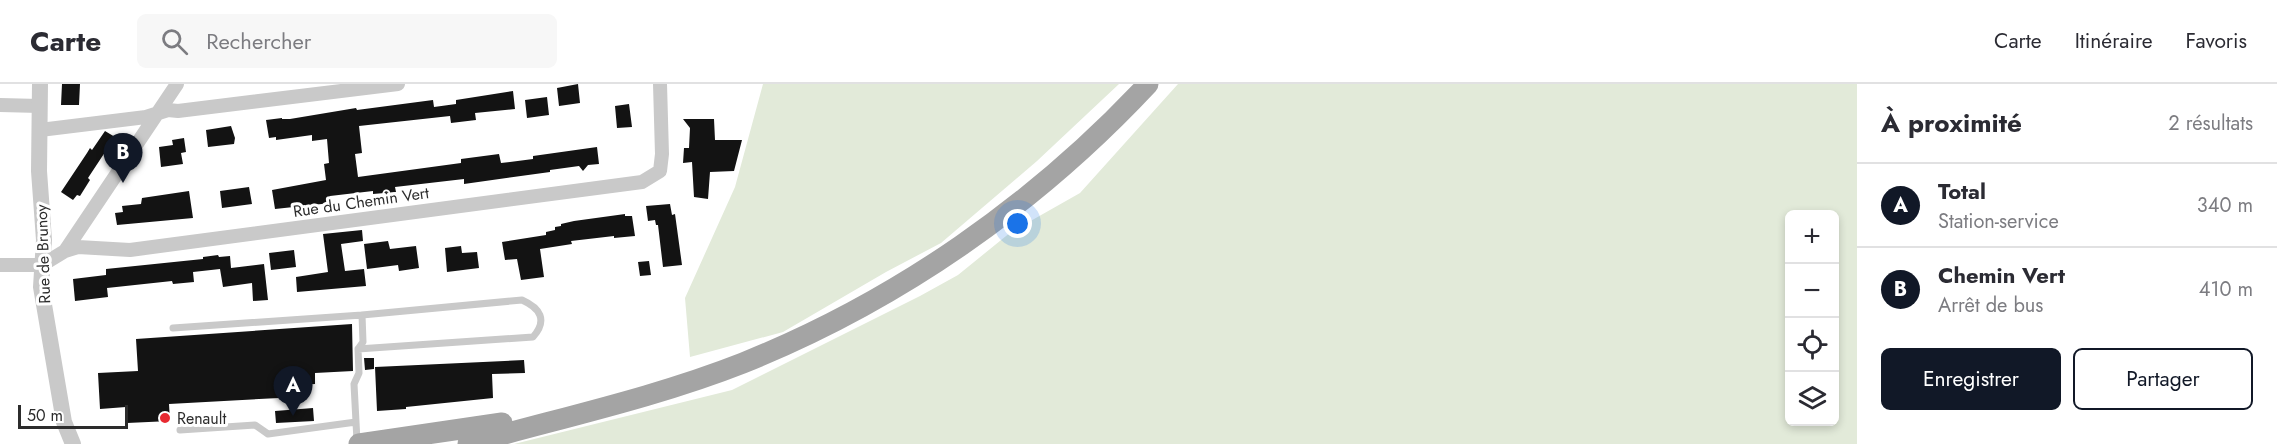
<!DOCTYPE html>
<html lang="fr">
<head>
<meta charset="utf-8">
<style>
	:root { --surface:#fff; --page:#f7f7f7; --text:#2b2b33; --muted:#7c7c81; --line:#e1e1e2; --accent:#111827 }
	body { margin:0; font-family:Jost,sans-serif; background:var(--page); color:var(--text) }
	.controls { position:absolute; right:18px; bottom:18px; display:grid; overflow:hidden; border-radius:9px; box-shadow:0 3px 9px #0003 }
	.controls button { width:54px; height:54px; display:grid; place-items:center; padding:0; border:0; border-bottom:2px solid var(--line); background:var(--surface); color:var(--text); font:30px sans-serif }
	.scale { position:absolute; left:18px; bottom:15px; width:110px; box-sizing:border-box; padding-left:6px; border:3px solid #2c2c2c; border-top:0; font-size:16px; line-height:21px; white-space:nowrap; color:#2c2c2c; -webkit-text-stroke:4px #fff; paint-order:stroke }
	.you { position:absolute; left:1018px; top:140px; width:21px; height:21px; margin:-15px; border:4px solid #fff; border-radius:50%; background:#1a73e8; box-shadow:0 0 0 9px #1a73e833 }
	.badge { display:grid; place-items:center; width:39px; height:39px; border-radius:50%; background:var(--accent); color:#fff; font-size:20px; font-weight:700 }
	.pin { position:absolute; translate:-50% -50px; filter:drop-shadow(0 2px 3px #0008) }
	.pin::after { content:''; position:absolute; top:32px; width:21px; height:18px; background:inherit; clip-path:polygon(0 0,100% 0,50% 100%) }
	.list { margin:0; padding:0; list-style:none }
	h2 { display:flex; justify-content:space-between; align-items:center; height:78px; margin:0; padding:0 24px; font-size:26px }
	h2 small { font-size:20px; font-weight:400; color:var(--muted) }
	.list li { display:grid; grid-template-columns:39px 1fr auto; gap:18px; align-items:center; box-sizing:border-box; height:84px; padding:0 24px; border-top:2px solid var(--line) }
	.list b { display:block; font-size:22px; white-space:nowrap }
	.list p { margin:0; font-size:20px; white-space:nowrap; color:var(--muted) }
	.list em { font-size:20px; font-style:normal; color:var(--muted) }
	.actions { display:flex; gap:12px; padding:18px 24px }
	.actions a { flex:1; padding:14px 0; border:2px solid var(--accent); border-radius:9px; text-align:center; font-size:21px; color:var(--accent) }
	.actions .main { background:var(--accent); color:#fff }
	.icon { flex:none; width:33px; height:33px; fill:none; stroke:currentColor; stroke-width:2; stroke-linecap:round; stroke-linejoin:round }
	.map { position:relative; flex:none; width:1857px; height:360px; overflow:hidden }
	header { display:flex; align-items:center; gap:36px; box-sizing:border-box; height:84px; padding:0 30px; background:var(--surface); border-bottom:2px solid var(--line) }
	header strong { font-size:28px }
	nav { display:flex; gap:33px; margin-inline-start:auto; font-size:21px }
	.search { width:420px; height:54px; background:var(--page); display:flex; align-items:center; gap:15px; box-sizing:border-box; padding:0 21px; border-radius:9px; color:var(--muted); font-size:22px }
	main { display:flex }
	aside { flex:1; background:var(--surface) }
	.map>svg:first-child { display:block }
	.green { fill:#e2ead9; fill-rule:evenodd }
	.building { fill:#131313 }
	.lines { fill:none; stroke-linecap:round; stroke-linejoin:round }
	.service { stroke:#c9c9c9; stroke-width:7 }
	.minor { stroke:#c9c9c9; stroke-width:14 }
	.tertiary { stroke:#c9c9c9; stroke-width:16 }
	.primary { stroke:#a4a4a4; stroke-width:21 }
	.poi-dot { fill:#e82931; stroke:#fff; stroke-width:2 }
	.labels { text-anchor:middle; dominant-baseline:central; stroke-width:6; stroke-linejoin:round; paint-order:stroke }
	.street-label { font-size:16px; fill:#2c2c2c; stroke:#fff }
	.poi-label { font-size:16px; fill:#2c2c2c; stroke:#fff; text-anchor:start }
</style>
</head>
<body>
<header>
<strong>Carte</strong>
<div class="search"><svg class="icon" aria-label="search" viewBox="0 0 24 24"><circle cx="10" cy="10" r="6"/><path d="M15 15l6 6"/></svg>Rechercher</div>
<nav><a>Carte</a><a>Itinéraire</a><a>Favoris</a></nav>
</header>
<main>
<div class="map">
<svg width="1857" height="360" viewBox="0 0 1857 360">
	<rect width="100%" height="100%" fill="#fff"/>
	<!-- green -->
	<path class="green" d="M 763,0 L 1119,0 L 1037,77 L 941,159 L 886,188 L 783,248 L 690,273 L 685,214 L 735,103 Z
		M 1178,0 L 1857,0 L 1857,360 L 514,360 L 732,306 L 920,212 L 958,191 L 1011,148 L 1080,109 ZM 1790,130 L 1834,130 L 1834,338 L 1790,338 Z"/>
	<!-- building -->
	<path class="building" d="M 62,0 L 80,0 L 79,21 L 61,21 Z
		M 578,0 L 580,19 L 559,22 L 557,4 Z
		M 513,7 L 515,25 L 475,29 L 476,36 L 451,39 L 450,32 L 359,42 L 362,69 L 355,70 L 358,93 L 461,79 L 461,75 L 499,70 L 501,79 L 533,75 L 533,72 L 597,63 L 599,80 L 588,81 L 583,87 L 579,82 L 550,86 L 550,88 L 464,100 L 464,95 L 395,103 L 396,108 L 373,110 L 373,107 L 330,112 L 331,119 L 275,125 L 272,106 L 326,96 L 324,80 L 329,79 L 327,55 L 312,57 L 312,51 L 276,56 L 276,53 L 269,54 L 266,36 L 282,34 L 282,35 L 290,35 L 356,24 L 357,26 L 433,16 L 434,23 L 456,20 L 456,16 Z
		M 547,13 L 549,31 L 527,34 L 525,16 Z
		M 629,20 L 632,43 L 617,44 L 615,22 Z
		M 683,35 L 714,35 L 715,56 L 742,56 L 734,87 L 710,88 L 708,115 L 694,113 L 692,78 L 683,79 L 684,64 L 689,64 L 690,44 Z
		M 231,42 L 235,54 L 234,60 L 208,63 L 206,46 Z
		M 105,47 L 115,53 L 88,94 L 90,96 L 80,112 L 77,111 L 73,116 L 61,108 L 87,69 L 90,64 L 92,66 Z
		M 184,54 L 186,68 L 181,69 L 183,80 L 161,83 L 159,63 L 173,61 L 172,56 Z
		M 249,103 L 252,120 L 222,124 L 220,107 Z
		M 189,107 L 193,134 L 117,141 L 115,129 L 123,128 L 122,122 L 141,120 L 142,114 Z
		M 670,120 L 672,131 L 675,130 L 682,181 L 663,183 L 658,141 L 656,141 L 655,136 L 648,137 L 646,122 Z
		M 625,130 L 625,132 L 632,132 L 635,152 L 614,154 L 614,152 L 571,157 L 572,160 L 540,165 L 544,193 L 521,196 L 517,175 L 505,176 L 502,158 L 546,151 L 546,148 L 555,146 L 555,143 L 561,142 L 561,140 L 574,137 Z
		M 362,146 L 363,157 L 341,160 L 345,187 L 364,185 L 366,202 L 297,208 L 296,193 L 328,188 L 323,150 Z
		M 388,157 L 390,165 L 416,162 L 419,184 L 399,187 L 398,181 L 367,185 L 364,160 Z
		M 461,162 L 462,169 L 477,168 L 479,184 L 447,188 L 445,164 Z
		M 294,166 L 296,183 L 271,186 L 269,169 Z
		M 218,171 L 219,173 L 230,172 L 231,184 L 264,180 L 268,216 L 253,217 L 252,199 L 223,203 L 220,185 L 193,188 L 194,198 L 173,200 L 172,197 L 107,204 L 108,213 L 75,217 L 73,195 L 106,191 L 106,185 L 203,175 L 203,173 Z
		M 649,177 L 651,191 L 640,192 L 638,178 Z
		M 352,240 L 353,287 L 315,289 L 315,300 L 279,303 L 279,314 L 169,320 L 170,337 L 127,339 L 126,323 L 100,325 L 98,289 L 138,287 L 136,255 Z
		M 364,274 L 374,274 L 374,285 L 365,286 Z
		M 524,276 L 525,289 L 492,290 L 493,314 L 406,323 L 406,325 L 377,327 L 375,283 Z
		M 313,324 L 314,337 L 276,339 L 275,327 Z"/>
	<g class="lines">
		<!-- service -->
		<path class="service" d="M 173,244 L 362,231 L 363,258 L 358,265 L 359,289 L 354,300 L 357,357
			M 358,265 L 533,253 C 548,236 540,224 522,216 L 362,231
			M 180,346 L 255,341 L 268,350 L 356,338"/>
		<!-- minor -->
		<path class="minor" d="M 0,21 L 40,22
			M 40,46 L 146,33 L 168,26 L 178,27 L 398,0
			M 65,167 L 78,163 L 130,166 L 642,98 L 660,87 L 662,70 L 660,0
			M 0,181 L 42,181 L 65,167 L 177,0"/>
		<!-- tertiary -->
		<path class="tertiary" d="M 40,0 L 39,87 L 44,156 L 41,203 L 64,338 L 73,360"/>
		<!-- primary -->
		<path class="primary" d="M 359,360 L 502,339
			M 468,360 C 560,334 654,314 743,279 C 897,217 1035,121 1148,0"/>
	</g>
	<!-- markers -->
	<circle class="poi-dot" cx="165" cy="334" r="6"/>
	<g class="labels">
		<!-- street labels -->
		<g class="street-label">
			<text transform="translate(361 118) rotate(-8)">Rue du Chemin Vert</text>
			<text transform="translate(43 170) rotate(-92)">Rue de Brunoy</text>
		</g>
		<!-- poi labels -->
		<g class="poi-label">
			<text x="177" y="334">Renault</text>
		</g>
	</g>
</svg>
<div class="controls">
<button>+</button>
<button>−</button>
<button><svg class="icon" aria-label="locate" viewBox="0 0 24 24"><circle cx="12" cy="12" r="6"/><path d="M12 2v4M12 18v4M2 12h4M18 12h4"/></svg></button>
<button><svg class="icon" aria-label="layers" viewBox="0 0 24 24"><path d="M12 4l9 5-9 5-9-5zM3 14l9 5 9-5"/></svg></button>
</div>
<div class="scale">50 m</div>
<div class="you"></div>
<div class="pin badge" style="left:293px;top:332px">A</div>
<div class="pin badge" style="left:123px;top:99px">B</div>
</div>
<aside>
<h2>À proximité<small>2 résultats</small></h2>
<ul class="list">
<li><span class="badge">A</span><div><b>Total</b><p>Station-service</p></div><em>340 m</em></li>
<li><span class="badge">B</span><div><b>Chemin Vert</b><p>Arrêt de bus</p></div><em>410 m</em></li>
</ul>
<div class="actions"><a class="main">Enregistrer</a><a>Partager</a></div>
</aside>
</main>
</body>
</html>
